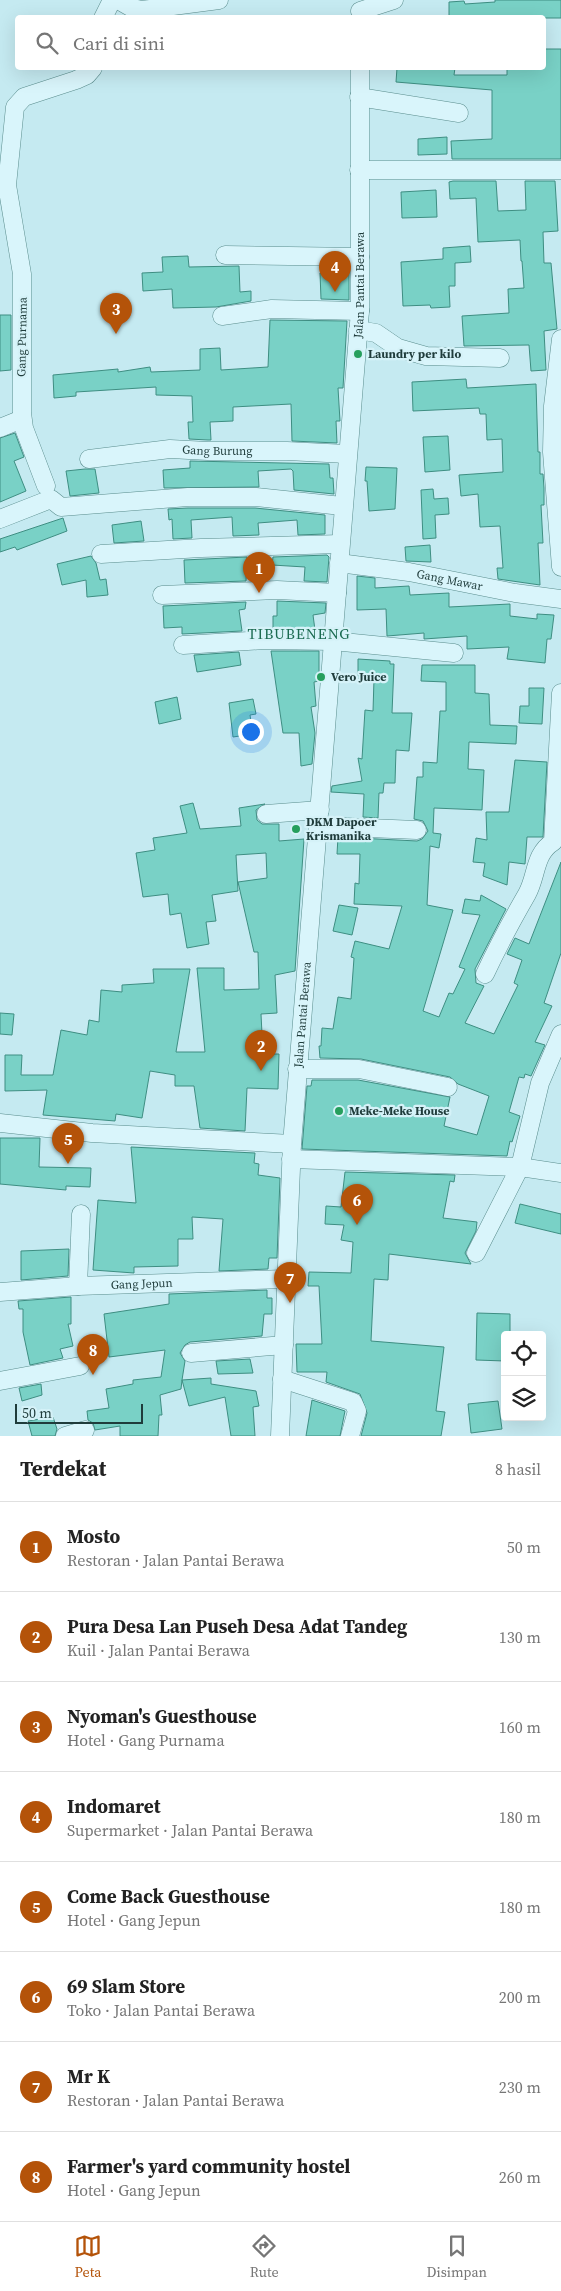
<!DOCTYPE html>
<html lang="id">
<head>
<meta charset="utf-8">
<style>
	:root { --surface:#fff; --page:#f6f6f6; --text:#222; --muted:#767676; --line:#e0e0e0; --accent:#b45309 }
	body { margin:0; font-family:"Source Serif 4",serif; background:var(--page); color:var(--text) }
	.controls { position:absolute; right:15px; bottom:15px; display:grid; overflow:hidden; border-radius:5px; box-shadow:0 5px 20px #0002 }
	.controls button { width:45px; height:45px; display:grid; place-items:center; padding:0; border:0; border-bottom:1px solid var(--line); background:var(--surface); color:var(--text); font:25px sans-serif }
	.scale { position:absolute; left:15px; bottom:12px; width:128px; box-sizing:border-box; padding-left:5px; border:2px solid #1f3c3b; border-top:0; font-size:14px; line-height:18px; white-space:nowrap; color:#1f3c3b; -webkit-text-stroke:4px #d5f2f8; paint-order:stroke }
	.you { position:absolute; left:250px; top:731px; width:18px; height:18px; margin:-12px; border:4px solid #fff; border-radius:50%; background:#1a73e8; box-shadow:0 0 0 8px #1a73e833 }
	.badge { display:grid; place-items:center; width:32px; height:32px; border-radius:50%; background:var(--accent); color:#fff; font-size:16px; font-weight:700 }
	.pin { position:absolute; translate:-50% -41px; filter:drop-shadow(0 1px 2px #0008) }
	.pin::after { content:''; position:absolute; top:26px; width:18px; height:15px; background:inherit; clip-path:polygon(0 0,100% 0,50% 100%) }
	.list { margin:0; padding:0; list-style:none }
	h2 { display:flex; justify-content:space-between; align-items:center; height:65px; margin:0; padding:0 20px; font-size:21px }
	h2 small { font-size:16px; font-weight:400; color:var(--muted) }
	.list li { display:grid; grid-template-columns:32px 1fr auto; gap:15px; align-items:center; box-sizing:border-box; height:90px; padding:0 20px; border-top:1px solid var(--line) }
	.list b { display:block; font-size:19px; white-space:nowrap }
	.list p { margin:0; font-size:16px; white-space:nowrap; color:var(--muted) }
	.list em { font-size:16px; font-style:normal; color:var(--muted) }
	.icon { flex:none; width:28px; height:28px; fill:none; stroke:currentColor; stroke-width:2; stroke-linecap:round; stroke-linejoin:round }
	.map { position:relative; flex:none; width:561px; height:1436px; overflow:hidden }
	.search { position:absolute; background:var(--surface); box-shadow:0 5px 20px #0002; left:15px; right:15px; top:15px; height:55px; display:flex; align-items:center; gap:12px; box-sizing:border-box; padding:0 18px; border-radius:5px; color:var(--muted); font-size:19px }
	.sheet { height:785px; background:var(--surface) }
	nav { display:flex; justify-content:space-around; align-items:center; box-sizing:border-box; height:70px; border-top:1px solid var(--line); background:var(--surface); font-size:14px; color:var(--muted) }
	nav a { display:grid; justify-items:center; gap:2px }
	nav .on { color:var(--accent) }
	.map>svg:first-child { display:block }
	.building { fill:#79d1c6; stroke:#3e8e82 }
	.lines { fill:none; stroke-linecap:round; stroke-linejoin:round }
	.minor-casing { stroke:#5a8d8d; stroke-width:19 }
	.minor { stroke:#d9f5fb; stroke-width:18 }
	.poi-dot { fill:#269f5d; stroke:#d5f2f8; stroke-width:2 }
	.labels { text-anchor:middle; dominant-baseline:central; stroke-width:4.5; stroke-linejoin:round; paint-order:stroke }
	.street-label { font-size:12px; fill:#1f3c3b; stroke:#d5f2f8 }
	.poi-label { font-size:12px; font-weight:bold; fill:#1f3c3b; stroke:#d5f2f8; text-anchor:start }
	.quarter-label { font-size:15px; letter-spacing:1px; fill:#1b6b51; stroke:#d5f2f8 }
</style>
</head>
<body>
<div class="map">
<svg width="561" height="1436" viewBox="0 0 561 1436">
	<rect width="100%" height="100%" fill="#c5eaf1"/>
	<!-- building -->
	<path class="building" d="M 495,0 L 561,0 L 561,18 L 449,18 L 449,2 L 464,1 L 465,4 L 495,2 Z
		M 544,49 L 561,49 L 561,159 L 452,159 L 451,141 L 492,139 L 492,90 L 396,82 L 397,68 L 455,68 L 454,75 L 507,75 L 507,68 L 544,68 Z
		M 447,137 L 447,154 L 418,155 L 418,139 Z
		M 453,181 L 496,181 L 498,211 L 526,210 L 525,181 L 555,181 L 558,231 L 543,232 L 544,263 L 551,263 L 557,329 L 544,331 L 546,370 L 531,371 L 529,345 L 464,346 L 462,316 L 509,313 L 508,289 L 524,288 L 522,261 L 521,261 L 520,240 L 478,242 L 476,198 L 450,199 L 449,182 Z
		M 436,190 L 437,217 L 402,218 L 401,192 Z
		M 470,246 L 471,262 L 455,263 L 455,286 L 449,286 L 450,307 L 431,308 L 430,305 L 403,306 L 401,262 L 443,259 L 443,248 Z
		M 188,256 L 189,267 L 239,266 L 240,292 L 251,291 L 251,301 L 216,307 L 173,308 L 172,289 L 143,291 L 142,273 L 163,272 L 162,257 Z
		M 349,272 L 349,300 L 321,299 L 320,273 Z
		M 0,315 L 11,315 L 11,370 L 0,371 Z
		M 270,320 L 347,321 L 343,388 L 338,388 L 340,421 L 336,421 L 337,443 L 292,441 L 291,404 L 233,407 L 233,421 L 210,422 L 211,440 L 208,440 L 189,439 L 188,422 L 193,422 L 192,396 L 156,395 L 156,387 L 76,392 L 76,396 L 54,398 L 53,375 L 118,369 L 118,372 L 150,367 L 151,372 L 200,370 L 200,349 L 220,348 L 221,370 L 268,367 Z
		M 466,379 L 467,388 L 536,384 L 538,452 L 540,452 L 540,474 L 543,474 L 544,488 L 544,505 L 541,505 L 543,543 L 538,543 L 540,585 L 498,579 L 497,568 L 503,568 L 500,526 L 480,527 L 478,494 L 461,496 L 459,475 L 503,472 L 502,439 L 487,440 L 486,414 L 480,414 L 479,408 L 413,411 L 412,382 Z
		M 15,433 L 24,457 L 14,461 L 26,491 L 0,502 L 0,438 Z
		M 448,436 L 450,470 L 425,472 L 423,437 Z
		M 190,461 L 329,464 L 330,478 L 333,478 L 334,494 L 294,490 L 293,471 L 291,469 L 258,471 L 259,487 L 164,488 L 163,470 L 190,468 Z
		M 366,467 L 397,468 L 395,509 L 369,511 L 367,481 L 365,481 Z
		M 85,469 L 95,469 L 99,493 L 70,496 L 66,471 Z
		M 433,489 L 434,499 L 448,498 L 449,514 L 435,515 L 436,538 L 423,539 L 421,490 Z
		M 188,508 L 255,508 L 325,515 L 325,534 L 298,535 L 297,520 L 258,523 L 259,535 L 233,536 L 232,517 L 191,520 L 192,538 L 173,539 L 172,519 L 169,520 L 168,509 Z
		M 63,518 L 67,531 L 17,550 L 15,547 L 0,552 L 0,539 Z
		M 141,521 L 144,541 L 114,543 L 112,525 Z
		M 430,545 L 431,562 L 406,561 L 405,547 Z
		M 327,555 L 329,557 L 327,582 L 304,581 L 305,567 L 272,565 L 273,557 Z
		M 91,556 L 96,563 L 100,580 L 106,579 L 108,595 L 87,597 L 86,580 L 62,585 L 57,564 Z
		M 247,557 L 246,581 L 185,583 L 184,560 Z
		M 357,576 L 375,578 L 375,588 L 409,586 L 410,595 L 449,593 L 449,607 L 510,604 L 510,616 L 537,619 L 537,614 L 554,615 L 551,639 L 547,639 L 545,663 L 507,659 L 509,647 L 467,649 L 467,636 L 424,639 L 424,633 L 387,636 L 386,609 L 357,610 Z
		M 277,601 L 326,603 L 325,613 L 313,615 L 315,630 L 273,630 L 273,616 L 277,616 Z
		M 246,602 L 245,609 L 239,610 L 242,631 L 182,634 L 182,627 L 164,628 L 163,606 Z
		M 271,651 L 319,651 L 319,681 L 314,682 L 316,706 L 311,707 L 315,733 L 312,764 L 301,766 L 299,733 L 283,733 Z
		M 239,652 L 241,665 L 197,672 L 194,655 Z
		M 358,659 L 390,661 L 390,664 L 394,664 L 392,713 L 412,713 L 409,751 L 396,750 L 395,783 L 384,783 L 383,793 L 379,793 L 378,818 L 363,817 L 364,794 L 331,792 L 332,786 L 362,781 L 358,758 L 362,759 L 365,710 L 373,711 L 374,679 L 358,679 Z
		M 422,665 L 475,665 L 475,693 L 489,694 L 490,725 L 517,726 L 516,744 L 469,742 L 468,769 L 484,770 L 482,810 L 434,808 L 433,833 L 441,834 L 439,848 L 430,846 L 427,905 L 453,910 L 423,1011 L 439,1017 L 449,993 L 453,994 L 465,969 L 459,967 L 480,915 L 462,913 L 465,899 L 480,901 L 481,895 L 506,909 L 475,969 L 476,983 L 484,986 L 465,1023 L 494,1034 L 518,985 L 514,983 L 522,960 L 507,954 L 515,938 L 529,944 L 561,862 L 561,953 L 544,1003 L 552,1006 L 535,1042 L 545,1045 L 531,1076 L 525,1074 L 524,1078 L 519,1077 L 509,1112 L 520,1116 L 512,1142 L 510,1141 L 507,1156 L 302,1149 L 307,1086 L 311,1086 L 312,1080 L 358,1080 L 450,1097 L 444,1126 L 477,1135 L 489,1096 L 458,1084 L 450,1077 L 361,1059 L 320,1058 L 319,1046 L 321,1046 L 322,1028 L 333,1029 L 338,997 L 351,999 L 354,958 L 351,957 L 355,941 L 389,949 L 402,906 L 354,904 L 355,883 L 359,884 L 360,854 L 337,854 L 338,837 L 417,841 L 422,839 L 428,831 L 423,821 L 414,819 L 417,777 L 423,777 L 423,762 L 437,763 L 440,711 L 446,711 L 446,682 L 421,681 Z
		M 529,688 L 544,688 L 542,724 L 519,723 L 520,706 L 529,706 Z
		M 177,697 L 181,719 L 159,724 L 155,702 Z
		M 253,699 L 256,714 L 250,715 L 253,734 L 233,737 L 229,703 Z
		M 515,760 L 547,762 L 543,837 L 527,837 L 525,864 L 509,862 L 507,885 L 483,876 L 485,863 L 473,862 L 476,838 L 487,840 L 486,812 L 509,812 Z
		M 193,803 L 200,829 L 241,826 L 239,808 L 265,804 L 256,810 L 257,820 L 262,824 L 279,824 L 279,841 L 304,839 L 295,971 L 275,975 L 277,1013 L 261,1014 L 263,1054 L 279,1054 L 278,1089 L 247,1088 L 245,1131 L 200,1128 L 194,1086 L 175,1086 L 175,1075 L 150,1071 L 142,1118 L 116,1114 L 115,1121 L 43,1115 L 47,1090 L 5,1091 L 5,1055 L 22,1055 L 21,1075 L 53,1075 L 61,1030 L 87,1035 L 89,1020 L 99,1022 L 101,990 L 122,992 L 122,985 L 154,983 L 153,969 L 190,969 L 176,1052 L 205,1052 L 197,968 L 224,968 L 224,990 L 259,989 L 258,952 L 254,952 L 238,882 L 267,878 L 266,853 L 236,855 L 238,891 L 212,895 L 216,921 L 206,922 L 209,944 L 187,948 L 181,913 L 170,915 L 168,894 L 143,897 L 136,853 L 155,850 L 153,838 L 187,833 L 180,806 Z
		M 339,905 L 358,908 L 352,935 L 333,931 Z
		M 0,1013 L 14,1014 L 12,1035 L 0,1034 Z
		M 0,1138 L 40,1138 L 39,1167 L 91,1168 L 90,1187 L 66,1186 L 66,1190 L 0,1184 Z
		M 131,1147 L 255,1153 L 254,1163 L 259,1164 L 258,1175 L 280,1178 L 277,1258 L 269,1258 L 268,1269 L 219,1271 L 223,1219 L 192,1217 L 193,1239 L 178,1239 L 178,1266 L 134,1267 L 134,1273 L 93,1270 L 98,1200 L 136,1203 Z
		M 345,1172 L 455,1175 L 454,1182 L 450,1181 L 443,1218 L 477,1222 L 476,1231 L 465,1253 L 471,1264 L 389,1254 L 388,1280 L 374,1279 L 371,1341 L 444,1347 L 436,1411 L 445,1412 L 441,1436 L 361,1436 L 367,1413 L 360,1394 L 326,1382 L 327,1372 L 297,1372 L 296,1344 L 322,1344 L 319,1286 L 308,1286 L 309,1272 L 351,1273 L 353,1242 L 341,1240 L 344,1225 L 325,1224 L 326,1206 L 341,1207 Z
		M 520,1204 L 561,1214 L 561,1234 L 515,1223 Z
		M 69,1249 L 68,1276 L 21,1280 L 21,1251 Z
		M 267,1290 L 267,1298 L 272,1298 L 272,1314 L 264,1314 L 262,1336 L 190,1342 L 185,1345 L 180,1353 L 185,1361 L 182,1380 L 211,1378 L 211,1384 L 256,1391 L 259,1406 L 253,1407 L 255,1436 L 231,1436 L 225,1397 L 189,1406 L 182,1380 L 181,1389 L 160,1395 L 162,1415 L 159,1415 L 158,1436 L 120,1436 L 120,1426 L 95,1430 L 93,1423 L 88,1420 L 87,1411 L 109,1408 L 106,1389 L 133,1384 L 133,1380 L 161,1377 L 165,1350 L 109,1357 L 104,1314 L 169,1304 L 169,1294 Z
		M 71,1297 L 71,1324 L 68,1324 L 73,1346 L 60,1349 L 63,1358 L 30,1365 L 23,1332 L 23,1309 L 19,1309 L 18,1301 Z
		M 477,1313 L 510,1314 L 510,1335 L 505,1335 L 505,1361 L 476,1360 Z
		M 250,1359 L 253,1373 L 218,1374 L 216,1361 Z
		M 41,1384 L 42,1395 L 22,1401 L 19,1388 Z
		M 312,1400 L 345,1411 L 340,1436 L 306,1436 Z
		M 498,1401 L 502,1429 L 471,1433 L 468,1404 Z
		M 53,1417 L 57,1429 L 55,1436 L 32,1436 L 28,1421 Z"/>
	<g class="lines">
		<defs>
			<g id="minor">
				<path d="M 118,0 L 132,8 L 142,10 L 219,0"/>
				<path d="M 360,11 L 394,0"/>
				<path d="M 103,18 L 112,0"/>
				<path d="M 359,97 L 459,113"/>
				<path d="M 359,170 L 561,170"/>
				<path d="M 225,255 L 360,257"/>
				<path d="M 222,316 L 272,309 L 360,311"/>
				<path d="M 358,330 L 376,333 L 398,348 L 426,356 L 500,358"/>
				<path d="M 561,339 L 553,406 L 552,452 L 561,567"/>
				<path d="M 0,428 L 22,419"/>
				<path id="s1" d="M 89,459 L 170,449 L 208,451 L 287,451 L 347,454"/>
				<path d="M 46,486 L 24,428 L 22,413 L 22,274 L 7,185 L 15,107 L 24,97 L 76,80 L 87,75 L 93,68"/>
				<path d="M 0,519 L 51,499 L 61,507 L 188,497 L 256,497 L 342,506"/>
				<path d="M 101,554 L 201,548 L 340,544"/>
				<path id="s2" d="M 339,563 L 409,572 L 515,593 L 561,599"/>
				<path d="M 162,595 L 277,590 L 337,593"/>
				<path d="M 183,645 L 265,640 L 333,641 L 454,653"/>
				<path d="M 266,814 L 320,810"/>
				<path d="M 319,826 L 417,830"/>
				<path d="M 485,974 C 498,946 512,920 527,894 C 537,876 534,854 553,842 L 561,693"/>
				<path d="M 297,1069 L 359,1069 L 448,1087"/>
				<path d="M 0,1123 L 92,1133 L 292,1144"/>
				<path d="M 291,1159 L 520,1167 L 561,1173"/>
				<path d="M 476,1253 L 520,1167 L 540,1083 L 561,1034"/>
				<path d="M 78,1286 L 81,1214"/>
				<path id="s3" d="M 0,1292 L 78,1286 L 285,1279"/>
				<path d="M 191,1353 L 284,1345"/>
				<path d="M 282,1379 L 353,1402 L 357,1411 L 350,1436"/>
				<path d="M 0,1381 L 80,1366"/>
				<path d="M 65,1436 L 85,1430"/>
				<path id="s4" d="M 280,1436 L 292,1144 L 360,311 L 360,68"/>
			</g>
		</defs>
		<!-- minor casing -->
		<use href="#minor" class="minor-casing"/>
		<!-- minor -->
		<use href="#minor" class="minor"/>
	</g>
	<!-- markers -->
	<g class="poi-dot">
		<circle cx="358" cy="354" r="5"/>
		<circle cx="321" cy="677" r="5"/>
		<circle cx="296" cy="829" r="5"/>
		<circle cx="339" cy="1111" r="5"/>
	</g>
	<g class="labels">
		<!-- street labels -->
		<g class="street-label">
			<text stroke="none"><textPath href="#s4" startOffset="1154">Jalan Pantai Berawa</textPath></text>
			<text transform="translate(22 337) rotate(-89)">Gang Purnama</text>
			<text stroke="none"><textPath href="#s1" startOffset="129">Gang Burung</textPath></text>
			<text stroke="none"><textPath href="#s2" startOffset="112">Gang Mawar</textPath></text>
			<text stroke="none"><textPath href="#s4" startOffset="422">Jalan Pantai Berawa</textPath></text>
			<text stroke="none"><textPath href="#s3" startOffset="142">Gang Jepun</textPath></text>
		</g>
		<!-- poi labels -->
		<g class="poi-label">
			<text x="368" y="354">Laundry per kilo</text>
			<text x="331" y="677">Vero Juice</text>
			<text x="306" y="822">DKM Dapoer<tspan x="306" dy="14">Krismanika</tspan></text>
			<text x="349" y="1111">Meke-Meke House</text>
		</g>
		<!-- quarter labels -->
		<g class="quarter-label">
			<text x="299" y="633">TIBUBENENG</text>
		</g>
	</g>
</svg>
<div class="controls">
<button><svg class="icon" aria-label="locate" viewBox="0 0 24 24"><circle cx="12" cy="12" r="6"/><path d="M12 2v4M12 18v4M2 12h4M18 12h4"/></svg></button>
<button><svg class="icon" aria-label="layers" viewBox="0 0 24 24"><path d="M12 4l9 5-9 5-9-5zM3 14l9 5 9-5"/></svg></button>
</div>
<div class="scale">50 m</div>
<div class="you"></div>
<div class="pin badge" style="left:259px;top:593px">1</div>
<div class="pin badge" style="left:261px;top:1071px">2</div>
<div class="pin badge" style="left:116px;top:334px">3</div>
<div class="pin badge" style="left:335px;top:292px">4</div>
<div class="pin badge" style="left:68px;top:1164px">5</div>
<div class="pin badge" style="left:357px;top:1225px">6</div>
<div class="pin badge" style="left:290px;top:1303px">7</div>
<div class="pin badge" style="left:93px;top:1375px">8</div>
<div class="search"><svg class="icon" aria-label="search" viewBox="0 0 24 24"><circle cx="10" cy="10" r="6"/><path d="M15 15l6 6"/></svg>Cari di sini</div>
</div>
<section class="sheet">
<h2>Terdekat<small>8 hasil</small></h2>
<ul class="list">
<li><span class="badge">1</span><div><b>Mosto</b><p>Restoran · Jalan Pantai Berawa</p></div><em>50 m</em></li>
<li><span class="badge">2</span><div><b>Pura Desa Lan Puseh Desa Adat Tandeg</b><p>Kuil · Jalan Pantai Berawa</p></div><em>130 m</em></li>
<li><span class="badge">3</span><div><b>Nyoman's Guesthouse</b><p>Hotel · Gang Purnama</p></div><em>160 m</em></li>
<li><span class="badge">4</span><div><b>Indomaret</b><p>Supermarket · Jalan Pantai Berawa</p></div><em>180 m</em></li>
<li><span class="badge">5</span><div><b>Come Back Guesthouse</b><p>Hotel · Gang Jepun</p></div><em>180 m</em></li>
<li><span class="badge">6</span><div><b>69 Slam Store</b><p>Toko · Jalan Pantai Berawa</p></div><em>200 m</em></li>
<li><span class="badge">7</span><div><b>Mr K</b><p>Restoran · Jalan Pantai Berawa</p></div><em>230 m</em></li>
<li><span class="badge">8</span><div><b>Farmer's yard community hostel</b><p>Hotel · Gang Jepun</p></div><em>260 m</em></li>
</ul>
</section>
<nav>
<a class="on"><svg class="icon" aria-label="map" viewBox="0 0 24 24"><path d="M3 6l6-2 6 2 6-2v14l-6 2-6-2-6 2zM9 4v14M15 6v14"/></svg>Peta</a>
<a><svg class="icon" aria-label="directions" viewBox="0 0 24 24"><path d="M12 3l9 9-9 9-9-9zM9 14v-3h6M13 9l2 2-2 2"/></svg>Rute</a>
<a><svg class="icon" aria-label="saved" viewBox="0 0 24 24"><path d="M7 4h10v16l-5-4-5 4z"/></svg>Disimpan</a>
</nav>
</body>
</html>
